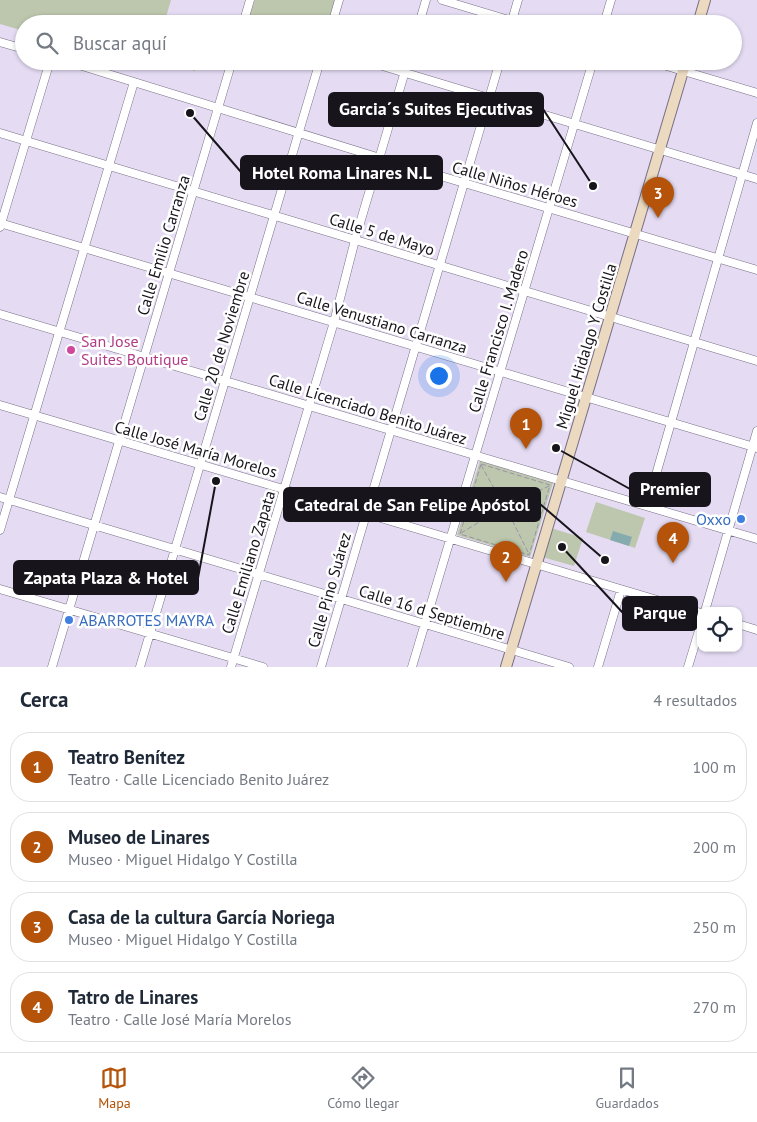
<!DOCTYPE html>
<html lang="es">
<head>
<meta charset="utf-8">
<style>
	:root { --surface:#fff; --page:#f6f6f7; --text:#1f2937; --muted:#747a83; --line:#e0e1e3; --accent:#b45309 }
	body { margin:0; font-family:"PT Sans",sans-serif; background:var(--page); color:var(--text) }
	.controls { position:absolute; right:15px; bottom:15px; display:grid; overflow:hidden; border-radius:10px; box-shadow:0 1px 4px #0004 }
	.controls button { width:45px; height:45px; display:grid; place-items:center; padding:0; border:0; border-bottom:1px solid var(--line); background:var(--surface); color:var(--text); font:25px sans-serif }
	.you { position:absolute; left:438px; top:375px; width:18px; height:18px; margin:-12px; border:4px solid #fff; border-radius:50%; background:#1a73e8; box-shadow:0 0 0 8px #1a73e833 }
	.badge { display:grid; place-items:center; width:32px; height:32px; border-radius:50%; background:var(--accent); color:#fff; font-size:16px; font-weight:700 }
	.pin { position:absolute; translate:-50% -41px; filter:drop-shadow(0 1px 2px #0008) }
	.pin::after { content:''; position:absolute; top:26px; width:18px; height:15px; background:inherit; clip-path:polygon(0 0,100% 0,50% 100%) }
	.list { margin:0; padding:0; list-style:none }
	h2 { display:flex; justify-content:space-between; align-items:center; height:65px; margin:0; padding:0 20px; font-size:21px }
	h2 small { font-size:16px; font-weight:400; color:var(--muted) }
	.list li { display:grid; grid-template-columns:32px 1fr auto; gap:15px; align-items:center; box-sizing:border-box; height:70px; margin:0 10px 10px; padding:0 10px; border:1px solid var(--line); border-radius:20px }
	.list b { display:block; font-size:19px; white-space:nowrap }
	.list p { margin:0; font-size:16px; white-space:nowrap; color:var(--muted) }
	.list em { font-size:16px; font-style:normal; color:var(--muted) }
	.icon { flex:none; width:28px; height:28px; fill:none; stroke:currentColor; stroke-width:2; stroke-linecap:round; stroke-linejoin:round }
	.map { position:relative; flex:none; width:757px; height:667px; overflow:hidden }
	.search { position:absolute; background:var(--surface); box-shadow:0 1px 4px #0004; left:15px; right:15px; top:15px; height:55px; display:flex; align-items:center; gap:12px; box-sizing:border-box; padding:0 18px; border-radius:28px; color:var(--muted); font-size:19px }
	.sheet { height:385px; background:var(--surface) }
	nav { display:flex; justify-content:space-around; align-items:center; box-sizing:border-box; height:70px; border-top:1px solid var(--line); background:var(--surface); font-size:14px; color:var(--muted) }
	nav a { display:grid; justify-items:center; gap:2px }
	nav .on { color:var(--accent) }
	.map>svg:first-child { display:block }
	.green { fill:#bcc7ad }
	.water { fill:#85abaf }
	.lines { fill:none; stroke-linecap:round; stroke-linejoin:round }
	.street-casing { stroke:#776f84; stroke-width:9 }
	.secondary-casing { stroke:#776f84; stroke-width:12 }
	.path { stroke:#9a93a5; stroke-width:1; stroke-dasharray:5 2.5; stroke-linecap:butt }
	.street { stroke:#fff; stroke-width:8 }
	.secondary { stroke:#ebd9c0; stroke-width:10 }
	.hotel-dot { fill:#d1479c; stroke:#fff; stroke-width:2 }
	.shop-dot { fill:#3f7fe0; stroke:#fff; stroke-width:2 }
	.labels { text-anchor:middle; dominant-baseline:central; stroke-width:5; stroke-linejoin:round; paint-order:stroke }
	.street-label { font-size:16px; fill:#17141c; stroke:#fff }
	.hotel-label { font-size:16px; fill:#b23c85; stroke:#fff; text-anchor:start }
	.shop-label { font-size:16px; fill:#366cbe; stroke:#fff; text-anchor:end }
	.leader { fill:none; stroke:#17141c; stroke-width:2 }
	.callout-dot { fill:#17141c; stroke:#fff; stroke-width:2 }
	.callout { fill:#17141c; stroke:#17141c; stroke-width:2 }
	.callout-label { font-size:18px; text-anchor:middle; font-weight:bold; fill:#fff }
</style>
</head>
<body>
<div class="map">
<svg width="757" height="667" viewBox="0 0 757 667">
	<rect width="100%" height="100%" fill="#e5dcf4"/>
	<!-- green -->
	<path class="green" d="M 0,0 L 171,0 L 164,24 L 24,24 L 24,31 L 0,24 Z
		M 255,0 L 336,0 L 328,24 L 253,24 L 248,22 Z
		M 126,61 L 153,61 L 151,69 Z
		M 168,61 L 198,61 L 195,71 L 167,63 Z
		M 480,461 L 553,483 L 530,557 L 457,535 Z
		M 596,502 L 645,518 L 635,548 L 586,532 Z
		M 551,528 L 583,538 L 574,566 L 542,557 Z"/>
	<!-- water -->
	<path class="water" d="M 613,531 L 632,537 L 629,546 L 610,540 Z"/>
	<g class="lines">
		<defs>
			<path id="street" d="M 442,0 L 522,24
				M 243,24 L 250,0
				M 332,24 L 339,0
				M 419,24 L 426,0
				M 511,24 L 518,0
				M 604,24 L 611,0
				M 0,42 L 24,49
				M 66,61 L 380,158 L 757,270
				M 366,61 L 757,179
				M 650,61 L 757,93
				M 0,133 L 757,361
				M 0,223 L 757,448
				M 0,227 L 50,61
				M 0,314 L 757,539
				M 0,405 L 701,613
				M 0,497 L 569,667
				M 647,506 L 757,123
				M 0,530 L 134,82
				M 0,589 L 263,667
				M 705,611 L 757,431
				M 738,624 L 757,630
				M 52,667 L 232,61
				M 140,667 L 320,61
				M 231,667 L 334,322 L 355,240 L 408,61
				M 321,667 L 500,61
				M 412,667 L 593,61
				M 598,667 L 621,590
				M 688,667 L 701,624"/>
			<path id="secondary" d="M 698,24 L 705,0
				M 506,667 L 686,61"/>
		</defs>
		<!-- street casing -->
		<use href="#street" class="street-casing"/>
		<!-- secondary casing -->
		<use href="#secondary" class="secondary-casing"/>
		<!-- path -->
		<path class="path" d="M 481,464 L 550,485 L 529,555 L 460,534 Z
			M 481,465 L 500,499
			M 511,504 L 549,486
			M 509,514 L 529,554
			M 461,533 L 496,512"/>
		<!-- street -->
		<use href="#street" class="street"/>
		<!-- secondary -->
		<use href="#secondary" class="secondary"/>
	</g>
	<!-- markers -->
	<circle class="hotel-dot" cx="71" cy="350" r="5"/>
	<g class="shop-dot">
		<circle cx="741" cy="519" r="5"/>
		<circle cx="69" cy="620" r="5"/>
	</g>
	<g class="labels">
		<!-- street labels -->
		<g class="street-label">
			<text transform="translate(515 184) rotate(16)">Calle Niños Héroes</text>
			<text transform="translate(382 234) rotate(17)">Calle 5 de Mayo</text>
			<text transform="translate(163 245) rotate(-73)">Calle Emilio Carranza</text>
			<text transform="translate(382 322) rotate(17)">Calle Venustiano Carranza</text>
			<text transform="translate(498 331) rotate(-73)">Calle Francisco I. Madero</text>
			<text transform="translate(221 346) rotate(-73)">Calle 20 de Noviembre</text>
			<text transform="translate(586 346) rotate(-73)">Miguel Hidalgo Y Costilla</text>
			<text transform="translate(368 409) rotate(17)">Calle Licenciado Benito Juárez</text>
			<text transform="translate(196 449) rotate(16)">Calle José María Morelos</text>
			<text transform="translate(248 562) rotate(-73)">Calle Emiliano Zapata</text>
			<text transform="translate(329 590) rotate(-74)">Calle Pino Suárez</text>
			<text transform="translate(432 612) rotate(17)">Calle 16 d Septiembre</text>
		</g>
		<!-- hotel labels -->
		<g class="hotel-label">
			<text x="81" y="341">San Jose<tspan x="81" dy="18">Suites Boutique</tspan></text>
		</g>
		<!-- shop labels -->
		<g class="shop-label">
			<text x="731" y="519">Oxxo</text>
			<text x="79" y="620" text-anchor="start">ABARROTES MAYRA</text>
		</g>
	</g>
	<!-- callouts -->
	<path class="leader" d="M593 186L543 109M190 113L241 172M556 448L630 489M605 560L540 504M216 481L198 578M562 547L623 613"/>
	<g class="callout-dot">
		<circle cx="593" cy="186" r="5"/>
		<circle cx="190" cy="113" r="5"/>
		<circle cx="556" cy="448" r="5"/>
		<circle cx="605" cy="560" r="5"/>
		<circle cx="216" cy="481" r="5"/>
		<circle cx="562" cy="547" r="5"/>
	</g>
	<g class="callout">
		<rect x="329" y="93" width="214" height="33" rx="5"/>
		<rect x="241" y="156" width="201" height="33" rx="5"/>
		<rect x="630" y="473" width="80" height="33" rx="5"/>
		<rect x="284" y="488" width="256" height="33" rx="5"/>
		<rect x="14" y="561" width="184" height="33" rx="5"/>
		<rect x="623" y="597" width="74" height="33" rx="5"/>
	</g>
	<g class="callout-label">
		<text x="436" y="115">Garcia´s Suites Ejecutivas</text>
		<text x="342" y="179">Hotel Roma Linares N.L</text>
		<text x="670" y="495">Premier</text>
		<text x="412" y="511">Catedral de San Felipe Apóstol</text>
		<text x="106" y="584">Zapata Plaza &amp; Hotel</text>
		<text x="660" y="619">Parque</text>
	</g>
</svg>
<div class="controls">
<button><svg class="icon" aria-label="locate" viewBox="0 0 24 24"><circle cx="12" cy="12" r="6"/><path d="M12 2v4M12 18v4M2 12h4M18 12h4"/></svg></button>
</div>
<div class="you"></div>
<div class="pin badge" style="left:526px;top:449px">1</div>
<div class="pin badge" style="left:506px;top:582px">2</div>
<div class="pin badge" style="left:658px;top:218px">3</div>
<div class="pin badge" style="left:673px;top:563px">4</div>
<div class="search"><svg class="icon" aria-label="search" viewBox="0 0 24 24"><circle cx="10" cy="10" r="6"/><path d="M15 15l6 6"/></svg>Buscar aquí</div>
</div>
<section class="sheet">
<h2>Cerca<small>4 resultados</small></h2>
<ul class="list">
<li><span class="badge">1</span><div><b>Teatro Benítez</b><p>Teatro · Calle Licenciado Benito Juárez</p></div><em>100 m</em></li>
<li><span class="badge">2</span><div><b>Museo de Linares</b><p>Museo · Miguel Hidalgo Y Costilla</p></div><em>200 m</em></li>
<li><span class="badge">3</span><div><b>Casa de la cultura García Noriega</b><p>Museo · Miguel Hidalgo Y Costilla</p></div><em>250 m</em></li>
<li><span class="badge">4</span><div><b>Tatro de Linares</b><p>Teatro · Calle José María Morelos</p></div><em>270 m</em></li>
</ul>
</section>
<nav>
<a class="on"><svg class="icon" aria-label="map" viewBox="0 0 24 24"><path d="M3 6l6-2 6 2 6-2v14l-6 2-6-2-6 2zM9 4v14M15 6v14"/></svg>Mapa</a>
<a><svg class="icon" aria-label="directions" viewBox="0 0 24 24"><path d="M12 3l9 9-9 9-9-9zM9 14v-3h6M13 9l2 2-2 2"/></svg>Cómo llegar</a>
<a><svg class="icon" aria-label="saved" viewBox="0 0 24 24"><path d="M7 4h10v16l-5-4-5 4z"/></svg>Guardados</a>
</nav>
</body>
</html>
